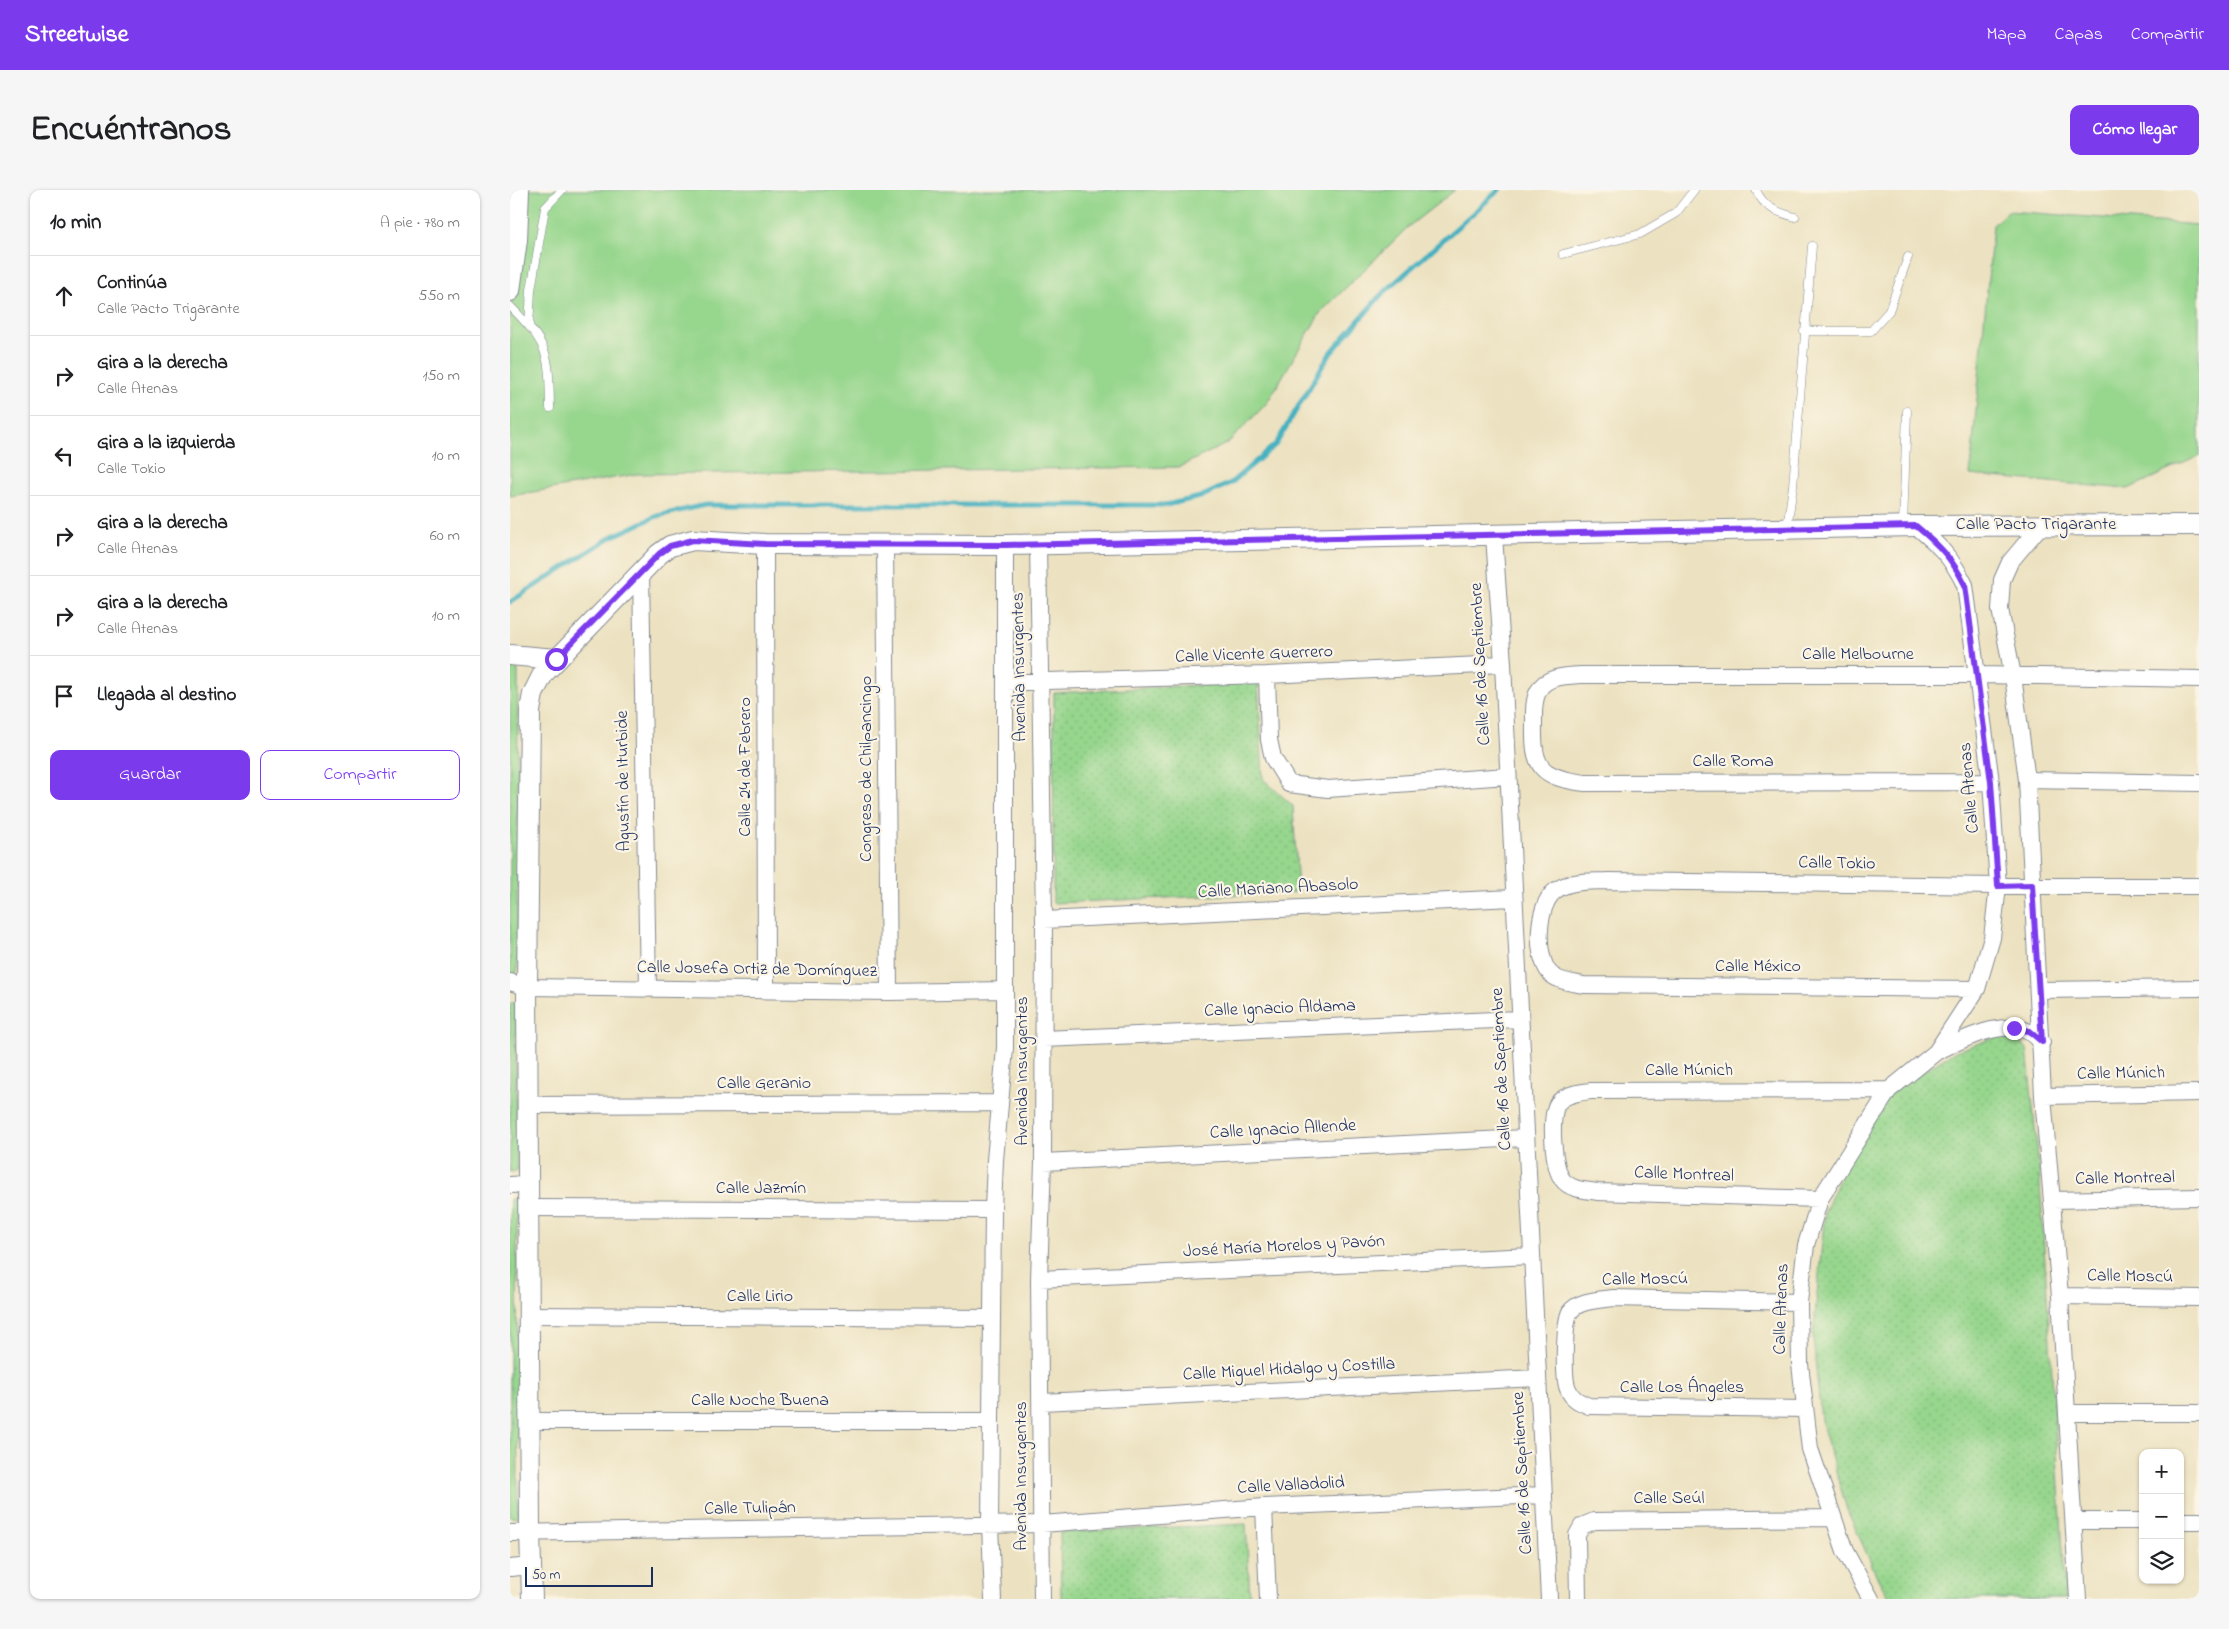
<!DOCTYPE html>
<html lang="es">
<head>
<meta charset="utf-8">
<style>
	:root { --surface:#fff; --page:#f6f6f6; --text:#202124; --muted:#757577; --line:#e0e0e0; --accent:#7c3aed }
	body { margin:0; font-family:"Indie Flower",sans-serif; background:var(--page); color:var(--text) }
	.controls { position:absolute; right:15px; bottom:15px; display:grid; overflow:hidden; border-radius:10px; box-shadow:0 1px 4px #0004 }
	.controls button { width:45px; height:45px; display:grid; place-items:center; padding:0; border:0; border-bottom:1px solid var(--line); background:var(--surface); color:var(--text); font:25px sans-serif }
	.scale { position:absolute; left:15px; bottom:12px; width:128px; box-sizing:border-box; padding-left:5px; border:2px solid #1b2f5e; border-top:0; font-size:14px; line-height:18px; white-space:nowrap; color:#1b2f5e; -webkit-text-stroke:4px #fcf5e5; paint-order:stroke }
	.stop { position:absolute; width:15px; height:15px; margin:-11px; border:4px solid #7c3aed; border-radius:50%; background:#fff }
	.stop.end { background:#7c3aed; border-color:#fff; box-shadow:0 1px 5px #0008 }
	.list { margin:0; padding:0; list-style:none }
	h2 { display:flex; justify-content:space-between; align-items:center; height:65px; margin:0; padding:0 20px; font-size:21px }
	h2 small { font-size:16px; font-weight:400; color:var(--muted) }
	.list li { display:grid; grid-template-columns:32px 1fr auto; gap:15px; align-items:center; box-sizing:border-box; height:80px; padding:0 20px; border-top:1px solid var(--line) }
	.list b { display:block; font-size:19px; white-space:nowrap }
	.list p { margin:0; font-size:16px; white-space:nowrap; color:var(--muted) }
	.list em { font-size:16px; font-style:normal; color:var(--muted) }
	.actions { display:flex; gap:10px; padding:15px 20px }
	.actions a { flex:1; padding:11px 0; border:1px solid var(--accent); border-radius:10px; text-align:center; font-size:18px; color:var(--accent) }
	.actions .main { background:var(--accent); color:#fff }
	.icon { flex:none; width:28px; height:28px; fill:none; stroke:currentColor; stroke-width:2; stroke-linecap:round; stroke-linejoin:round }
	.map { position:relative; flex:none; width:1689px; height:1409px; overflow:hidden; border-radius:10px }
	header { display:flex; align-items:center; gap:30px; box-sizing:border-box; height:70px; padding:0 25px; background:var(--accent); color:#fff }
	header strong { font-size:24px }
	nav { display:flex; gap:28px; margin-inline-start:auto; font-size:18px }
	.intro { display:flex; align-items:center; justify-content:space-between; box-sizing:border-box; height:120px; padding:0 30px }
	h1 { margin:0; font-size:35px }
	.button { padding:12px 22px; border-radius:10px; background:var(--accent); color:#fff; font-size:18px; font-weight:700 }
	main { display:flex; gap:30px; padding:0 30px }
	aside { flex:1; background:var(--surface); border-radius:10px; box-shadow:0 1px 4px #0004 }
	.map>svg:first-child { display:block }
	.grass { fill:#96d68d; stroke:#588276 }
	.park { fill:url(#park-dots); stroke:#588276 }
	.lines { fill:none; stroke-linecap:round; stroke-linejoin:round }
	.stream { stroke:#43b0c0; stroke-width:5 }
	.service-casing { stroke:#848890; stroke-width:9 }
	.minor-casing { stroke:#848890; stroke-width:18 }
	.tertiary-casing { stroke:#848890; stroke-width:22 }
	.service { stroke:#fff; stroke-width:8 }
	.minor { stroke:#fff; stroke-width:16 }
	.tertiary { stroke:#fff; stroke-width:20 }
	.route { stroke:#7c3aed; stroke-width:6 }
	.labels { text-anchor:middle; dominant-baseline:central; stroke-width:4.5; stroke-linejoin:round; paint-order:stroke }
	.street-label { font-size:18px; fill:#1b2f5e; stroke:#fcf5e5 }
</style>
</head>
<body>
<header>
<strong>Streetwise</strong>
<nav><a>Mapa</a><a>Capas</a><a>Compartir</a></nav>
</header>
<div class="intro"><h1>Encuéntranos</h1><a class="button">Cómo llegar</a></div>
<main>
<aside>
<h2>10 min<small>A pie · 780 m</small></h2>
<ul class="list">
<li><svg class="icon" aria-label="ahead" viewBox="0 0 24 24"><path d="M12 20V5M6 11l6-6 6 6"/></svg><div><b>Continúa</b><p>Calle Pacto Trigarante</p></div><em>550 m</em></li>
<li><svg class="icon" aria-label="right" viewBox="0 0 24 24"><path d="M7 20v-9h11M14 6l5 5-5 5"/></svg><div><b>Gira a la derecha</b><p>Calle Atenas</p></div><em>150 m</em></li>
<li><svg class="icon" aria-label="left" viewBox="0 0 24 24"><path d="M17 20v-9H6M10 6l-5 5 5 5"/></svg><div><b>Gira a la izquierda</b><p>Calle Tokio</p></div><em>10 m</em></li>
<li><svg class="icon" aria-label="right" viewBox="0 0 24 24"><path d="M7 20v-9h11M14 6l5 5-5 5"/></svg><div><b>Gira a la derecha</b><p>Calle Atenas</p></div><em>60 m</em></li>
<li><svg class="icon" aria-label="right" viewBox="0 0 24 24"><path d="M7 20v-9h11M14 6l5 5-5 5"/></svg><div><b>Gira a la derecha</b><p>Calle Atenas</p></div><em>10 m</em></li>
<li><svg class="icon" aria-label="arrive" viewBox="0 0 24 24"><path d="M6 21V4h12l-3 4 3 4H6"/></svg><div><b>Llegada al destino</b></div></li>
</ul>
<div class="actions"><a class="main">Guardar</a><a>Compartir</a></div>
</aside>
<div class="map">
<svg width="1689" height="1409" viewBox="0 0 1689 1409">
	<defs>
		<pattern id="park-dots" width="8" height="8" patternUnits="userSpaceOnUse" patternTransform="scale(1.25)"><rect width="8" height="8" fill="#96d68d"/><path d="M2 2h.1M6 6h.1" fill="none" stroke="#81b87c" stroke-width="1.8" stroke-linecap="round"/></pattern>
	</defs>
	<rect width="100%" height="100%" fill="#fcf5e5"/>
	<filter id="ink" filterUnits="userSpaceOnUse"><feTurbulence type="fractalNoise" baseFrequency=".02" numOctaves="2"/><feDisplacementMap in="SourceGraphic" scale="10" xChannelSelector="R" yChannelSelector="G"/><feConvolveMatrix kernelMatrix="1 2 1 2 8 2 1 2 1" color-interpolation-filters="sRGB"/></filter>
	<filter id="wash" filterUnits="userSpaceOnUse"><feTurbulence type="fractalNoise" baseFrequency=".0096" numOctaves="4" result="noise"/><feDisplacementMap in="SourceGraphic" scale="20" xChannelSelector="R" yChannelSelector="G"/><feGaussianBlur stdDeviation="1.12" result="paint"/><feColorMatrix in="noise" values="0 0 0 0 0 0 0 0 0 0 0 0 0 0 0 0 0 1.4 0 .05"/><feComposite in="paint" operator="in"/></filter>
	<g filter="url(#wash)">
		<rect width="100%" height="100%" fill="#ece2c1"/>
		<!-- grass -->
		<path class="grass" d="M 0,0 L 945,0 L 898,37 L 810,123 L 757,213 L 718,253 L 669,277 L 127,284 L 0,306 Z
			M 1498,21 L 1689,35 L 1689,266 L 1618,299 L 1460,285 L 1483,35 Z
			M 0,478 L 8,479 L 7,786 L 0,786 Z
			M 0,813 L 5,813 L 7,981 L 0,982 Z
			M 0,1009 L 7,1010 L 8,1327 L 0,1327 Z"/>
		<!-- park -->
		<path class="park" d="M 748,492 L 753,589 L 783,616 L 788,702 L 543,713 L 544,503 Z
			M 1490,846 L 1507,847 L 1517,859 L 1529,977 L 1556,1409 L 1380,1409 L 1369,1391 L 1337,1320 L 1311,1230 L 1303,1147 L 1315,1021 L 1345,955 L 1383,900 L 1446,861 Z
			M 736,1334 L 740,1409 L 551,1409 L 550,1342 Z"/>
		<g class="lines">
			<!-- stream -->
			<path class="stream" d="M 0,412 L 101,347 L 147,326 L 195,315 L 656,315 L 690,307 L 721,293 L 766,254 L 819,165 L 870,106 L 989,0"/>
		</g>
	</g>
	<g filter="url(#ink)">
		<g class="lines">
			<defs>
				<path id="service" d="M 1246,0 C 1254,18 1267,22 1285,27
					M 1053,64 L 1130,44 L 1166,23 L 1184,0
					M 0,116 C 40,156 39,164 40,218
					M 19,136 L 21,100 L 35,18 L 52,0
					M 1294,141 L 1361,141 L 1379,121 L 1398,67
					M 1393,336 L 1397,221
					M 1277,338 L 1283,296 L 1302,56"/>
				<path id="minor" d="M 1532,334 L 1500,372 L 1492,390 L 1490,419 L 1503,486 L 1517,590 L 1533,906 L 1550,1106 L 1568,1409
					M 984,346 L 993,474 L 1039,1409
					M 255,354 L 256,800
					M 528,354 L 534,730 L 533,972 L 529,1089 L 532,1409
					M 375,355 L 379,802
					M 131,383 L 138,799
					M 757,485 L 759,550 L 763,568 L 779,594 L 818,599 L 997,586
					M 496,492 L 757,485 L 993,474
					M 1517,590 L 1689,593
					M 1481,592 L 1075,593 C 1030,587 1023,578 1024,534 C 1024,523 1023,509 1029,500 C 1036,486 1057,486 1071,485 L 1468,485 L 1689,489
					M 534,730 L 1003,708
					M 0,792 L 17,797 L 379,802 L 495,800
					M 1467,799 L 1073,795 C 1064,793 1051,792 1043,786 C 1024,772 1026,715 1045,701 C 1060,690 1080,692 1098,691 L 1488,696 L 1689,696
					M 1528,800 L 1689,798
					M 533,849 L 1009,829
					M 1426,862 C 1449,851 1494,828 1519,842 C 1524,844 1528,849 1532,852
					M 1533,906 L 1689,903
					M 19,915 L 490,913
					M 533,972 L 1015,948
					M 0,995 L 19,994
					M 1310,1009 L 1088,1002 C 1075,1000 1060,1000 1052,989 C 1043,977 1039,925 1048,913 C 1055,904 1071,902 1081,901 L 1379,900
					M 1542,1010 L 1689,1007
					M 19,1018 L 483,1020
					M 529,1089 L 1021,1066
					M 1550,1106 L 1689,1108
					M 1289,1112 L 1103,1108 C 1090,1110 1068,1110 1060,1122 C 1054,1132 1053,1189 1058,1199 C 1062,1209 1069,1212 1079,1216 L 1294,1219
					M 18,1125 L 481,1128
					M 532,1212 L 1028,1188
					M 1558,1223 L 1689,1223
					M 19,1231 L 480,1231
					M 754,1317 L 758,1409
					M 1565,1331 L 1633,1331
					M 1670,1331 L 1689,1331
					M 0,1343 L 532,1334 L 754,1317 L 1034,1305
					M 0,1378 L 21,1376
					M 483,1409 L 480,1335 L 483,1020 L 485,970 L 495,858 L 495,355
					M 1068,1409 L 1067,1345 L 1072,1336 L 1084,1331 L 1322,1328
					M 1361,1409 L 1335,1361 L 1300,1259 L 1290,1174 L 1289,1112 L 1296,1055 L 1310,1009 L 1379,900 L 1426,862 L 1467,799 L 1482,748 L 1488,696 L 1481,592 L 1455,395 C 1442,368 1429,355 1406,336"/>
				<path id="tertiary" d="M 0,101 L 7,50 L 9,0
					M 0,465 L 46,469
					M 22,1409 L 20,1342 L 17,797 L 20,521 L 23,504 L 33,484 L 149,364 L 160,356 L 183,350 L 255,354 L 495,355 L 1406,336 L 1689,335"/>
			</defs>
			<!-- service casing -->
			<use href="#service" class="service-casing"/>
			<!-- minor casing -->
			<use href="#minor" class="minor-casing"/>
			<!-- tertiary casing -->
			<use href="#tertiary" class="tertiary-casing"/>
			<!-- service -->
			<use href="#service" class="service"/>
			<!-- minor -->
			<use href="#minor" class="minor"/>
			<!-- tertiary -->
			<use href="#tertiary" class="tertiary"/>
		</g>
	</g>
	<g class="lines" filter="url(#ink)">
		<!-- route -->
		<path class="route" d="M 46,469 L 149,364 L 160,356 L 183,350 L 255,354 L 495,355 L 1406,336 C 1429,355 1442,368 1455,395 L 1481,592 L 1488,696 L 1522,695 L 1532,852 L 1519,841 L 1504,838"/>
	</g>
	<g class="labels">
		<!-- street labels -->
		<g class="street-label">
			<text x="1526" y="335">Calle Pacto Trigarante</text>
			<text transform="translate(744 465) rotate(-2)">Calle Vicente Guerrero</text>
			<text x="1348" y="465">Calle Melbourne</text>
			<text transform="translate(971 474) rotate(-93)">Calle 16 de Septiembre</text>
			<text transform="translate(510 477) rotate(-91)">Avenida Insurgentes</text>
			<text x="1223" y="572">Calle Roma</text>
			<text transform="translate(236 577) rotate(-90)">Calle 24 de Febrero</text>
			<text transform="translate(357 579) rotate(-90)">Congreso de Chilpancingo</text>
			<text transform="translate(114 591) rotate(-91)">Agustín de Iturbide</text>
			<text transform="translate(1460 598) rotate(-95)">Calle Atenas</text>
			<text transform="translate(1327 674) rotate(1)">Calle Tokio</text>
			<text transform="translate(768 699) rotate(-3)">Calle Mariano Abasolo</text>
			<text x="1248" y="777">Calle México</text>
			<text transform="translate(247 780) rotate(1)">Calle Josefa Ortiz de Domínguez</text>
			<text transform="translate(770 819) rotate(-2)">Calle Ignacio Aldama</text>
			<text transform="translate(992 879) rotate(-93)">Calle 16 de Septiembre</text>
			<text transform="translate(513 881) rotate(-90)">Avenida Insurgentes</text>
			<text x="1179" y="881">Calle Múnich</text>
			<text transform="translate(1611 884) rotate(-1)">Calle Múnich</text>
			<text x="254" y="894">Calle Geranio</text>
			<text transform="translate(773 940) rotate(-3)">Calle Ignacio Allende</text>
			<text transform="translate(1174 985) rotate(2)">Calle Montreal</text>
			<text transform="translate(1615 989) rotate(-1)">Calle Montreal</text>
			<text x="251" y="999">Calle Jazmín</text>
			<text transform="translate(774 1057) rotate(-3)">José María Morelos y Pavón</text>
			<text transform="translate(1620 1087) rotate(1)">Calle Moscú</text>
			<text transform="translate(1135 1090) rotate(-1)">Calle Moscú</text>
			<text x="250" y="1107">Calle Lirio</text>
			<text transform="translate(1272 1119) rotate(-88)">Calle Atenas</text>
			<text transform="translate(779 1180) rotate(-3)">Calle Miguel Hidalgo y Costilla</text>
			<text x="1172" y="1198">Calle Los Ángeles</text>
			<text x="250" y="1211">Calle Noche Buena</text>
			<text transform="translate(1013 1283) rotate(-93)">Calle 16 de Septiembre</text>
			<text transform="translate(512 1286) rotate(-90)">Avenida Insurgentes</text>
			<text transform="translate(781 1296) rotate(-3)">Calle Valladolid</text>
			<text x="1159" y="1309">Calle Seúl</text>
			<text transform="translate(240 1319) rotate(-1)">Calle Tulipán</text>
		</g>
	</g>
</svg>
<div class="controls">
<button>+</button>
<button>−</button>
<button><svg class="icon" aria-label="layers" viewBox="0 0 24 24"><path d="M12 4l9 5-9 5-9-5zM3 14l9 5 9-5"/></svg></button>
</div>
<div class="scale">50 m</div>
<div class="stop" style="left:46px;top:469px"></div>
<div class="stop end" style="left:1504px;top:838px"></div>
</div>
</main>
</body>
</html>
